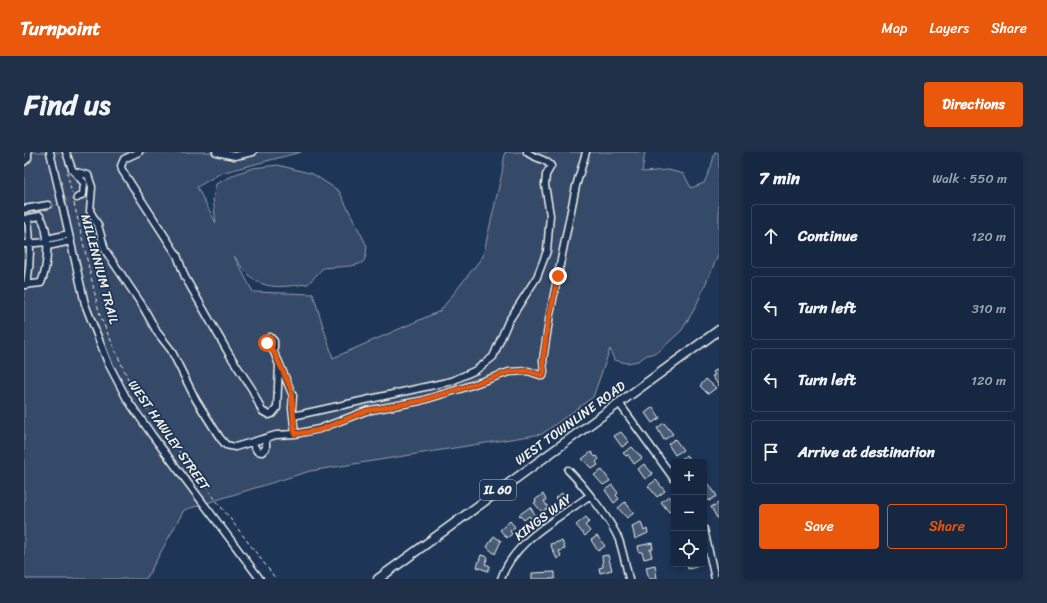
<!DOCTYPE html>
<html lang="en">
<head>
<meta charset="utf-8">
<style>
	:root { --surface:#162841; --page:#1f3048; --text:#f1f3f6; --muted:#9ea6b1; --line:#35445a; --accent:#ea580c }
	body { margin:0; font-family:Sriracha,sans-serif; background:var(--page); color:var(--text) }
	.controls { position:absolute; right:12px; bottom:12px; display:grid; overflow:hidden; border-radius:4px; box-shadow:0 2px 6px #0003 }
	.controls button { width:36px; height:36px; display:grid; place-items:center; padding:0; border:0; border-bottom:1px solid var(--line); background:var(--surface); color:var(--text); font:20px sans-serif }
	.stop { position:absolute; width:12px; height:12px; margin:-9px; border:3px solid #ea580c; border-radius:50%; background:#fff }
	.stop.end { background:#ea580c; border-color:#fff; box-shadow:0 1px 4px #0008 }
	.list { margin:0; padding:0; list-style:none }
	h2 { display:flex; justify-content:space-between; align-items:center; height:52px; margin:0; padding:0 16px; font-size:17px }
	h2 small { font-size:13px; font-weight:400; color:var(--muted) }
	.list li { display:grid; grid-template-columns:26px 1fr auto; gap:12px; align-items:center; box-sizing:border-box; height:64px; margin:0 8px 8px; padding:0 8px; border:1px solid var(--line); border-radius:4px }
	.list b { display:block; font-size:15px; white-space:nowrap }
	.list em { font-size:13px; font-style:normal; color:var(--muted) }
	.actions { display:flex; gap:8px; padding:12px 16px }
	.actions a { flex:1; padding:9px 0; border:1px solid var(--accent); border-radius:4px; text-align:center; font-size:14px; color:var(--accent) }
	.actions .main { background:var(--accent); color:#fff }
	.icon { flex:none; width:22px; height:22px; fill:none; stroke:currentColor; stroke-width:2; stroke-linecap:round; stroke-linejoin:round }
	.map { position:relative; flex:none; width:695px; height:427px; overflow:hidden; border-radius:4px }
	header { display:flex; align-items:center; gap:24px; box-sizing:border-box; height:56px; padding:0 20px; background:var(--accent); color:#fff }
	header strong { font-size:19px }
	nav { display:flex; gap:22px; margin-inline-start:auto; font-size:14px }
	.intro { display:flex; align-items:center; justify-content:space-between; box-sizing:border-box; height:96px; padding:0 24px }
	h1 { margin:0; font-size:28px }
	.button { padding:10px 18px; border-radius:4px; background:var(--accent); color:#fff; font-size:14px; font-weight:700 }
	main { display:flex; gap:24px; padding:0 24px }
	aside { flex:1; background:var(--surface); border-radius:4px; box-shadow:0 2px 6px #0003 }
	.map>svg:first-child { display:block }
	.green { fill:#354a67; stroke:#949ea8 }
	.building { fill:#485b74; stroke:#f4f1e8 }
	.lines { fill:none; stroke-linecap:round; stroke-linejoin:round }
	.minor-tunnel { stroke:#3d516d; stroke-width:6; stroke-dasharray:6 3; stroke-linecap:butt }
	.minor-casing { stroke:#f4f1e8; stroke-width:9 }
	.major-casing { stroke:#f4f1e8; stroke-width:11 }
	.path { stroke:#f4f1e8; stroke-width:1; stroke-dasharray:4 3; stroke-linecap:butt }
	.minor { stroke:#1d3557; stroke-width:6 }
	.major { stroke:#1d3557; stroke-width:8 }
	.route { stroke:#ea580c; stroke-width:5 }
	.labels { text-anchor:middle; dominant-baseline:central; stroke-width:3.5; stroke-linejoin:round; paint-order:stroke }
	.shield { fill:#1d3557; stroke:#b4b9bc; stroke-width:1 }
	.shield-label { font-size:12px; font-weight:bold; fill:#f4f1e8 }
	.street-label { font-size:13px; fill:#f4f1e8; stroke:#1d3557 }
</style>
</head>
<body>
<header>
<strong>Turnpoint</strong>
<nav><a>Map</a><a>Layers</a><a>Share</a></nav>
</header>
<div class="intro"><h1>Find us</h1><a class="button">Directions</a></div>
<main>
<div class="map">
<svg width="695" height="427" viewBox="0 0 695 427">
	<rect width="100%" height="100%" fill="#1d3557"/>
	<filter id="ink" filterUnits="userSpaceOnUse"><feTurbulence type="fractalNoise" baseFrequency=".025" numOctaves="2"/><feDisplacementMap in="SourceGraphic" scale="8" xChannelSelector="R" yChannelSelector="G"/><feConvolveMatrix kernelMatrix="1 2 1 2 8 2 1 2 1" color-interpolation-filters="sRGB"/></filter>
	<g filter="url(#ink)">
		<!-- green -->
		<path class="green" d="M 0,0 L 277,0 L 197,21 L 173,35 L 192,71 L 189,47 L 192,32 L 214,21 L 229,16 L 254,13 L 289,22 L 315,39 L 343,94 C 342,99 343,105 339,110 C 334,115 308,115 299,116 L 284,132 C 262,134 239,140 223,121 C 218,116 214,109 210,104 L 229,140 L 289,142 L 309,206 L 416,159 L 459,104 L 478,21 L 481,0 L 621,0 L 618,20 L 644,18 L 660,22 L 667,36 L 680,31 L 687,15 L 691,0 L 695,0 L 695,101 L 671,156 L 658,178 L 633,201 L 623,203 L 614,209 L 603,211 L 590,208 L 586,197 L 569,245 L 518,282 L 286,319 L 160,358 L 122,427 L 0,427 Z"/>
		<!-- building -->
		<path class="building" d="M 692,218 L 695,220 L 695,234 L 688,224 L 691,223 L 689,220 Z
			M 682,227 L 692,236 L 684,242 L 676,234 Z
			M 629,255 L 636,266 L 628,271 L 621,261 Z
			M 640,271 L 649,282 L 640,288 L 633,276 Z
			M 597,280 L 605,290 L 598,295 L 590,284 Z
			M 651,287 L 659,298 L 651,303 L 644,292 Z
			M 608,295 L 618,306 L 610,312 L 604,303 L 602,304 L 599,301 Z
			M 567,300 L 571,305 L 573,304 L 575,307 L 572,310 L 574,313 L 568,317 L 558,307 Z
			M 662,303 L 668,310 L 658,310 L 656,308 Z
			M 620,312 L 629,322 L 621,327 L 614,317 Z
			M 578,318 L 586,329 L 579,333 L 570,323 Z
			M 632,328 L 641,339 L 633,345 L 624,334 Z
			M 685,332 L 693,344 L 685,349 L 680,343 L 680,336 Z
			M 588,333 L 594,341 L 592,343 L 595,347 L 590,351 L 581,338 Z
			M 538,341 L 540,345 L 534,349 L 531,346 Z
			M 519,342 L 522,348 L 520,349 L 524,356 L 518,360 L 510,351 L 512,350 L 511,348 Z
			M 645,344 L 650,353 L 650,357 L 645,360 L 637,350 Z
			M 601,350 L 610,361 L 603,366 L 594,356 Z
			M 695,351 L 695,365 L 693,366 L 687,355 Z
			M 506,355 L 512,364 L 507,367 L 505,364 L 500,368 L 495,363 Z
			M 562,365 L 566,370 L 561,373 L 566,379 L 561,384 L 552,373 Z
			M 486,369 L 491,375 L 486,379 L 488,382 L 483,386 L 476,378 Z
			M 617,370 L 620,379 L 623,377 L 624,381 L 611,387 L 608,374 Z
			M 470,384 L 477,389 L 471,402 L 463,395 Z
			M 573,384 L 581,394 L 574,399 L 567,388 Z
			M 538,389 L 541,397 L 535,399 L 537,404 L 533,407 L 526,392 Z
			M 628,391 L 629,397 L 626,397 L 628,405 L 620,407 L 618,400 L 615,400 L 614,394 Z
			M 457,403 L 464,405 L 461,412 L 466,414 L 464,419 L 453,415 Z
			M 584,403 L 588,418 L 576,421 L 575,416 L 579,415 L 578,404 Z
			M 663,412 L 672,412 L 673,415 L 664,417 Z
			M 631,413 L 633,427 L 625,427 L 622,415 Z
			M 531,420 L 531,427 L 508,427 L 508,421 Z"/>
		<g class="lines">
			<!-- minor-tunnel -->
			<path class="minor-tunnel" d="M 24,53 L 53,46"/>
			<defs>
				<path id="minor" d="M 26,0 L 61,152 L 84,211 L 103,247 L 128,283 L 236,427
					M 42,0 L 48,17 L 60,31 L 59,42 L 53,46
					M 115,0 L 100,7 L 97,14 L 98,18 L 153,103 L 161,125 L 205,202 L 228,237 L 238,259 L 245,263 L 248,262 L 253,256 L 255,213 L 250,200 L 242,189 L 246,185 L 250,189 L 250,200
					M 192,0 L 211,4 L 229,0
					M 0,10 L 4,6 L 4,0
					M 52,20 L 64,23 L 68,35 L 66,59 L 74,73 L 81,98 L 118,153 L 133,180 L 147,198 L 172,248 L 196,286 L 202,293 L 211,295 L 252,283 L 271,282
					M 0,57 L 24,53
					M 0,67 L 16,64 C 27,79 24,114 17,131 L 0,133
					M 23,87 L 45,82
					M 0,92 L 23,90
					M 24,94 L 47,89
					M 3,133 C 7,109 7,90 4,66
					M 254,208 L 269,244 L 268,256 L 271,282 L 295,277 L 342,259 L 396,249 L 436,237 L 485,220 L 504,219 L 519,224 L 520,220 L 519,208 L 526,162 L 552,34 L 562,0
					M 595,251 L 650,327
					M 269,264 L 428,229 L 452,218 L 469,205 L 484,170 L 513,125 L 523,99 L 526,63 L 521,33 L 522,23 L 527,14 C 522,6 510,7 503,0
					M 228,290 L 233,299 L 238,300 L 242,296 L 242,286
					M 544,318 C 559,333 587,368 595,388 C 599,400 602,414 605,427
					M 680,377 L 691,427
					M 477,427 C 490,388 534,367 565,344"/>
				<path id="major" d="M 354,427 L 695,178"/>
			</defs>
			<!-- minor casing -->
			<use href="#minor" class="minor-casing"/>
			<!-- major casing -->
			<use href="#major" class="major-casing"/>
			<!-- path -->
			<path class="path" d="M 43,20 L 48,42
				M 50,51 L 76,164 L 105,229 L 125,260 L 252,427"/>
			<!-- minor -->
			<use href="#minor" class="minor"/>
			<!-- major -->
			<use href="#major" class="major"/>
		</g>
	</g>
	<g class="lines" filter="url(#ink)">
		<!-- route -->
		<path class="route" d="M 243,191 L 250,200 L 267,237 L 271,282 L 295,278 L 342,259 L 396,249 L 436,237 L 485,220 L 504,219 L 519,224 L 520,220 L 519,208 L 523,177 L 534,124"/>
	</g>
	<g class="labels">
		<!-- shield labels -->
		<rect class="shield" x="456" y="328" width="36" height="20" rx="3"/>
		<g class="shield-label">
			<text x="474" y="338">IL 60</text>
		</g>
		<!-- street labels -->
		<g class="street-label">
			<text transform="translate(76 117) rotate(75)">MILLENNIUM TRAIL</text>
			<text transform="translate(546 271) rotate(-36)">WEST TOWNLINE ROAD</text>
			<text transform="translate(145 283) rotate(55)">WEST HAWLEY STREET</text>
			<text transform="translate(519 365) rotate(-37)">KINGS WAY</text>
		</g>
	</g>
</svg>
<div class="controls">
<button>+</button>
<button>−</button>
<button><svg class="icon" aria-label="locate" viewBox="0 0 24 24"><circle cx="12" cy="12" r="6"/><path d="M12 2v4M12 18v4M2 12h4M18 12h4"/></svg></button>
</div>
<div class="stop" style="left:243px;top:191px"></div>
<div class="stop end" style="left:534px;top:124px"></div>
</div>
<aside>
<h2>7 min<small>Walk · 550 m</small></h2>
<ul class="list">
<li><svg class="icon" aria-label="ahead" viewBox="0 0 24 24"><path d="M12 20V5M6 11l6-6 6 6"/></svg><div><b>Continue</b></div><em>120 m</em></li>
<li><svg class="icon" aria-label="left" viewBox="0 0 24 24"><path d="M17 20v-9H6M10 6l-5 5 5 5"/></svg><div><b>Turn left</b></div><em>310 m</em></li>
<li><svg class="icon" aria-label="left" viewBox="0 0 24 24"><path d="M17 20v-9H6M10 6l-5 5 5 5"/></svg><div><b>Turn left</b></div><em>120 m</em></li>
<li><svg class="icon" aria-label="arrive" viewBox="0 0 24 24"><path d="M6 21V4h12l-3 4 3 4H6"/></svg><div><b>Arrive at destination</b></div></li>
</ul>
<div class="actions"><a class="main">Save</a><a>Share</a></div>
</aside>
</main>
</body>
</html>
